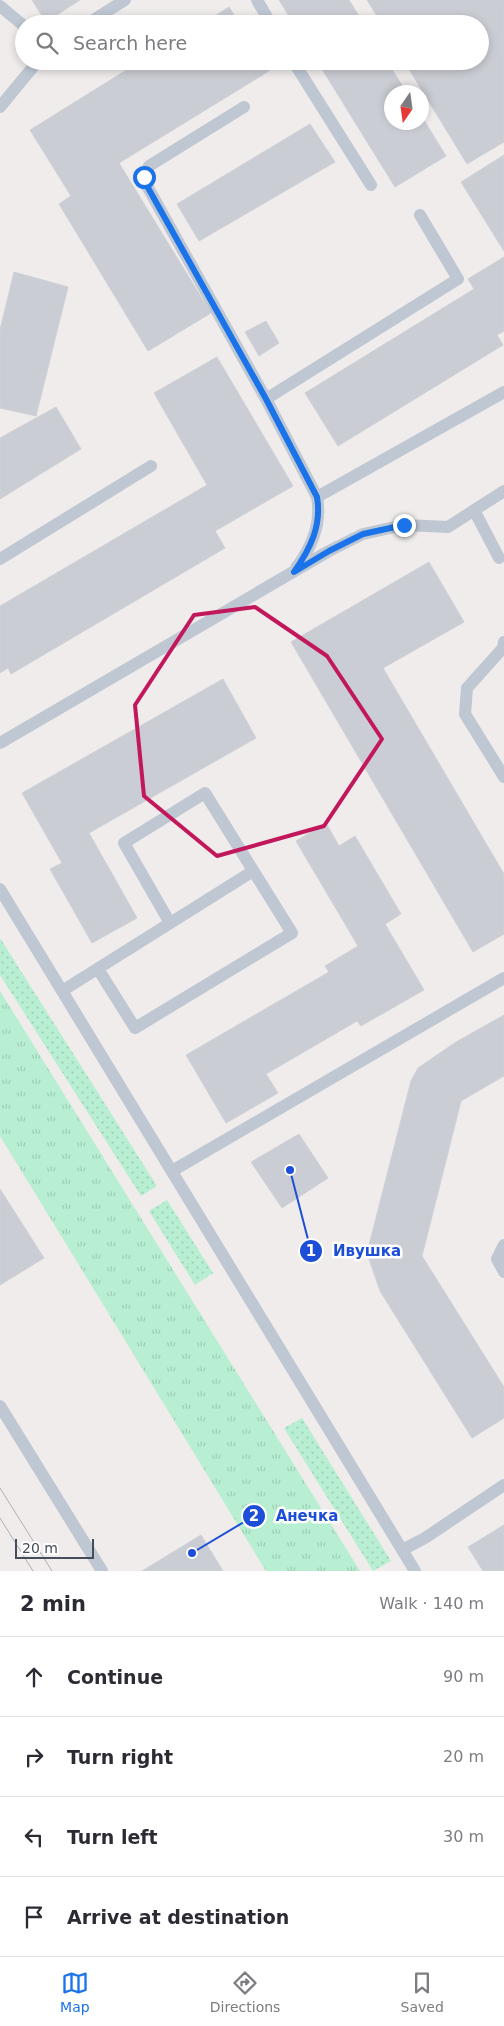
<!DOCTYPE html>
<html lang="en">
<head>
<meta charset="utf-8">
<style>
	:root { --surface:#fff; --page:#f7f7f7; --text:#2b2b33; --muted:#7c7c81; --line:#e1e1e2; --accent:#1a73e8 }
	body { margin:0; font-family:"DejaVu Sans",sans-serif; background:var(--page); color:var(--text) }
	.compass { position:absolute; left:384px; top:85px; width:45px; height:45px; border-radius:50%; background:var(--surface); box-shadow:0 2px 8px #0003; rotate:193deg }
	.scale { position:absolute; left:15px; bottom:12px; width:79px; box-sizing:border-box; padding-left:5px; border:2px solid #444d59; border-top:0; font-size:14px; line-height:18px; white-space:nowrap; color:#444d59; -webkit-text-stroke:4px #fff; paint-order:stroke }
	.stop { position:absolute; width:15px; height:15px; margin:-11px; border:4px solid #1a73e8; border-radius:50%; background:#fff }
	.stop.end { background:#1a73e8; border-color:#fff; box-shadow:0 1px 5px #0008 }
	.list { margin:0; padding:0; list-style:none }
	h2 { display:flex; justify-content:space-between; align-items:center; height:65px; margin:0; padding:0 20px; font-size:21px }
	h2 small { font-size:16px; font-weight:400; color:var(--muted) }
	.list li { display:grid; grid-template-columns:32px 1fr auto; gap:15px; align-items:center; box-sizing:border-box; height:80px; padding:0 20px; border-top:1px solid var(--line) }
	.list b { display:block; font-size:19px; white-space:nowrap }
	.list em { font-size:16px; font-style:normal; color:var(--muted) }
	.icon { flex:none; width:28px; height:28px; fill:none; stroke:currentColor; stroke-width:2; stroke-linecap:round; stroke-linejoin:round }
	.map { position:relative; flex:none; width:504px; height:1571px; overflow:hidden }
	.search { position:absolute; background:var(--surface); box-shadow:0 2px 8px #0003; left:15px; right:15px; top:15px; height:55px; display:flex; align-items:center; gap:12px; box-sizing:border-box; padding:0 18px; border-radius:28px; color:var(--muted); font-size:19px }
	.sheet { height:385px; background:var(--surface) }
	nav { display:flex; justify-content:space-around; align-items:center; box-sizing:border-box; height:70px; border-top:1px solid var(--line); background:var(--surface); font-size:14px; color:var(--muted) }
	nav a { display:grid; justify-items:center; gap:2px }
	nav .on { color:var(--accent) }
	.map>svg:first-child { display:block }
	.grass { fill:url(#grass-dots) }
	.park { fill:url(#park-tufts) }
	.building { fill:#cbcdd4; stroke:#cfd1d8 }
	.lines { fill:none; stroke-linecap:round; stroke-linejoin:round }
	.lane { stroke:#bec7d2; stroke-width:12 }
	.tram { stroke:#aeb0b6; stroke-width:1 }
	.route { stroke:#1a73e8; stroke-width:6 }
	.marked { fill:none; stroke:#c2185b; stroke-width:4; stroke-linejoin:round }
	.leader { fill:none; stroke:#1d4ed8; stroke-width:2 }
	.callout-dot { fill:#1d4ed8; stroke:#fff; stroke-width:2 }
	.mark-label { font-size:15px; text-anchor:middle; font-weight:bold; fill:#fff }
	.callout-label { font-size:15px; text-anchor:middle; font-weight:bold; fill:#1d4ed8; stroke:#fff; stroke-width:5; stroke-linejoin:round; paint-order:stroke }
</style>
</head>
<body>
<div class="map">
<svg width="504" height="1571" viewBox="0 0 504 1571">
	<defs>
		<pattern id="grass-dots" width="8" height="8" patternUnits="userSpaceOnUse" patternTransform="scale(1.25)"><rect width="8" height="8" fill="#b8eed1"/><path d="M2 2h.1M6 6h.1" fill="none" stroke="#9fceb6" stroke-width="1.8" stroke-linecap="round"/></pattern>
		<pattern id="park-tufts" width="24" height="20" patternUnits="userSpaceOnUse" patternTransform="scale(1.25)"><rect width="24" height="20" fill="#b8eed1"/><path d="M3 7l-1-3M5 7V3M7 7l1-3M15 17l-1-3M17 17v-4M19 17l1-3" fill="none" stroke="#9fceb6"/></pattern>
	</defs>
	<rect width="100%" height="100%" fill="#efeceb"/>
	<!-- grass -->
	<path class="grass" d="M 0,938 L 157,1186 L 141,1196 L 0,975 Z
		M 167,1200 L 213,1273 L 195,1285 L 149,1211 Z
		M 302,1418 L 391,1561 L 373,1571 L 284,1428 Z"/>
	<!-- park -->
	<path class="park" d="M 0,991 L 360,1571 L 266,1571 L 0,1136 Z"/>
	<!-- building -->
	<path class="building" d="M 32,0 L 80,0 L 46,22 Z
		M 279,0 L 349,0 L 364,24 L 294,24 Z
		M 367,0 L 504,0 L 504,142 L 467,164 L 404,61 L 480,61 L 480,24 L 382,24 Z
		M 229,7 L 240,24 L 202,24 Z
		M 141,61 L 263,61 L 269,71 L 119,163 L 211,313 L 148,351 L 59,204 L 71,196 L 30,130 Z
		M 317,61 L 387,61 L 406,92 L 392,92 L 392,122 L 422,122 L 422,117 L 446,156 L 395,187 Z
		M 310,124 L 335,162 L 199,241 L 177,204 Z
		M 504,155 L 504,251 L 461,182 Z
		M 504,257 L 504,331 L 497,335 L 503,345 L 338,446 L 305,393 L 474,289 L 468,279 Z
		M 14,272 L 68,287 L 36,416 L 0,408 L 0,330 Z
		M 266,321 L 279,343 L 259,356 L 245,332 Z
		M 217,357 L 293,486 L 215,531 L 225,548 L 11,674 L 8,668 L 0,673 L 0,606 L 207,485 L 154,393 Z
		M 56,407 L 81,449 L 0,499 L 0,438 Z
		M 429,562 L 464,622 L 383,668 L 504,874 L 504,934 L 473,952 L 291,642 Z
		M 223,679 L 256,738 L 89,833 L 137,918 L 92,943 L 50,869 L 62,863 L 22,793 Z
		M 326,823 L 339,846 L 355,836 L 401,914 L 385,924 L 424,990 L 361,1026 L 357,1021 L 266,1074 L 278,1093 L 226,1123 L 186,1055 L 329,972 L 325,966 L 358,946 L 296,841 Z
		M 504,1015 L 504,1076 L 461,1101 L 422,1256 L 504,1387 L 504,1418 L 472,1438 L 380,1291 L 367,1253 L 411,1081 L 418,1068 L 456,1042 Z
		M 299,1134 L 328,1178 L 282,1208 L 251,1162 Z
		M 0,1189 L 44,1258 L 0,1285 Z
		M 504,1525 L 504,1571 L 483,1571 L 468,1547 Z
		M 201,1535 L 223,1571 L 142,1571 Z"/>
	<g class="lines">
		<!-- lane -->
		<path class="lane" d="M 257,0 L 271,24
			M 0,6 L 24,26
			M 87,24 L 125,0
			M 293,61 L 371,185
			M 0,107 L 38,61
			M 244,107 L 149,166 L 144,177 L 147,186 L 266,399
			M 317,497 L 504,392
			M 474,510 L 499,558
			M 0,559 L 151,466
			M 296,568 C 312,547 322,524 317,497 L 266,399 L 458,279 L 420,215
			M 504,642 L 503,648 L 467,688 L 465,714 L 504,777
			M 0,743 L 329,551 L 363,534 L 404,525 L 448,527 L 504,491
			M 0,889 L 415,1571
			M 98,969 L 135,1028 L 292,933 L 205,793 L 124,843 L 170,923
			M 62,991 L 253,871
			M 172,1171 L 504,978
			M 504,1245 L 497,1259 L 504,1272
			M 0,1406 L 102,1571
			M 402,1550 L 425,1538 L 504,1485"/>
		<!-- tram -->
		<path class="tram" d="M 0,1488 L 52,1571
			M 0,1518 L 33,1571"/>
	</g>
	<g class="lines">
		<!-- route -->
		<path class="route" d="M 144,177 L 147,186 L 266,399 L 317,497 C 322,526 310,549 294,572 L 329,551 L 363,534 L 404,525"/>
	</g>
	<!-- marked area -->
	<path class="marked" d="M 255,607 L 327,656 L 382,739 L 324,826 L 217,856 L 144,796 L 135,705 L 194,615 Z"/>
	<!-- callouts -->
	<path class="leader" d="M290 1170L311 1251M192 1553L254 1516"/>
	<g class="callout-dot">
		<circle cx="290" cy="1170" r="5"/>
		<circle cx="192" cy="1553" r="5"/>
		<circle cx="311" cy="1251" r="12"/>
		<circle cx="254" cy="1516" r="12"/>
	</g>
	<g class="mark-label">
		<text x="311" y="1256">1</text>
		<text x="254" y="1521">2</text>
	</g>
	<g class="callout-label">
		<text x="367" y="1256">Ивушка</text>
		<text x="307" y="1521">Анечка</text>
	</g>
</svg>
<svg class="compass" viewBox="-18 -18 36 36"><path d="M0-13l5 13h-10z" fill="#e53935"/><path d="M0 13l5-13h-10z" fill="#7c7c81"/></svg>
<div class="scale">20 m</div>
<div class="stop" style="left:144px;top:177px"></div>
<div class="stop end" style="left:404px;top:525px"></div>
<div class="search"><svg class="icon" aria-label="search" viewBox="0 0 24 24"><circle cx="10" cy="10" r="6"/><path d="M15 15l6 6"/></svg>Search here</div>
</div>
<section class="sheet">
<h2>2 min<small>Walk · 140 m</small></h2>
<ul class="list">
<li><svg class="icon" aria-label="ahead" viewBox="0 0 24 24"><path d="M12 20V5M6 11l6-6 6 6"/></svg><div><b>Continue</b></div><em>90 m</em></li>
<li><svg class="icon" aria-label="right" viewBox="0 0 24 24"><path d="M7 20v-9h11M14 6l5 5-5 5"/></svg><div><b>Turn right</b></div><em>20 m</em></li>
<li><svg class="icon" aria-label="left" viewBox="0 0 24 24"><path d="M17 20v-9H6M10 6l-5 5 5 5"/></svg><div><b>Turn left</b></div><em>30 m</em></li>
<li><svg class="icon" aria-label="arrive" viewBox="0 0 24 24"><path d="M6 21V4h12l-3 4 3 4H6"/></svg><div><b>Arrive at destination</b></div></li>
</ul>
</section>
<nav>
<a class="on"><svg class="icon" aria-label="map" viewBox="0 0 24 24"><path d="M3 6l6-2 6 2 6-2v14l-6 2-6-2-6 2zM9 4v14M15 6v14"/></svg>Map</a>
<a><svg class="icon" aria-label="directions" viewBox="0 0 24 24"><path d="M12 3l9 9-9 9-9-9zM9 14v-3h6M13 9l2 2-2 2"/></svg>Directions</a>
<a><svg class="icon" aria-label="saved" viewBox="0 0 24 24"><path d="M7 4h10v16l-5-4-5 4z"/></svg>Saved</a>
</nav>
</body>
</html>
